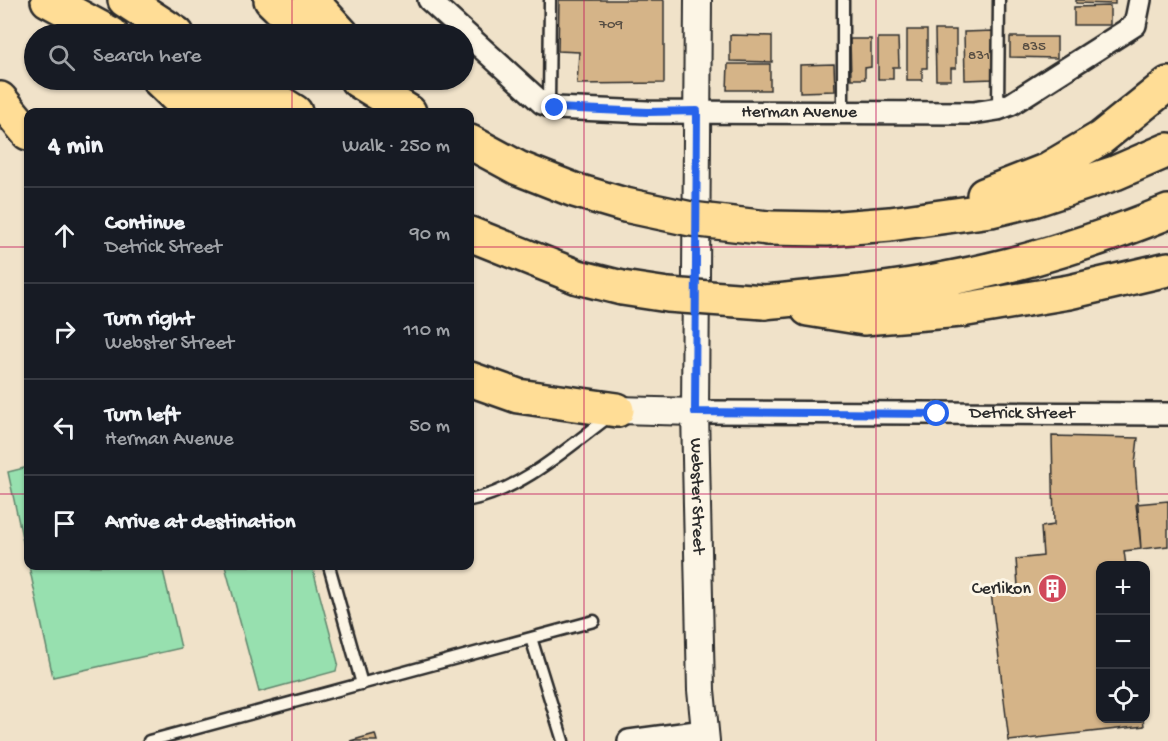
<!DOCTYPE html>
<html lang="en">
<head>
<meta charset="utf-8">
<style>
	:root { --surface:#171b24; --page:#20242c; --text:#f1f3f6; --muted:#9ea1a6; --line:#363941 }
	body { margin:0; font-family:"Gochi Hand",sans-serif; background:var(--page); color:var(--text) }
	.controls { position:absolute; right:18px; bottom:18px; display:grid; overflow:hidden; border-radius:12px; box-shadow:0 2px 4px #0004 }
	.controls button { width:54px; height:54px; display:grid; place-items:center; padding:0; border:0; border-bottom:2px solid var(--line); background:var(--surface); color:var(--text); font:30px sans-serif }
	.stop { position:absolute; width:18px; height:18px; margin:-14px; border:4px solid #2563eb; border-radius:50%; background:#fff }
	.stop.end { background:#2563eb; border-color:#fff; box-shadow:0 2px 6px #0008 }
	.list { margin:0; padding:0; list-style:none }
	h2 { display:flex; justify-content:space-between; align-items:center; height:78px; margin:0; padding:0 24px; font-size:26px }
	h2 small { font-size:20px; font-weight:400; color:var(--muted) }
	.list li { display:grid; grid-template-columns:39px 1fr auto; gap:18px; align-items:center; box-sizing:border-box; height:96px; padding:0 24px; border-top:2px solid var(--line) }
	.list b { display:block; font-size:22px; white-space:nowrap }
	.list p { margin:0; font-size:20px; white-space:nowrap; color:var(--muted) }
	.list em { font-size:20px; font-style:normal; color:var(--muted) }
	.icon { flex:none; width:33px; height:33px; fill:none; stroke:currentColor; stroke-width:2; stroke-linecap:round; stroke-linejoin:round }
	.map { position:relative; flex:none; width:1168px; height:741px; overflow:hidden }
	.search { position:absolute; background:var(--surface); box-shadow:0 2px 4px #0004; left:24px; top:24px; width:450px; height:66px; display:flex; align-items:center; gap:15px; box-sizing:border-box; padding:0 21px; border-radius:33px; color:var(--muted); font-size:22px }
	.panel { position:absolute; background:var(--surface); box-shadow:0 2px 4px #0004; left:24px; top:108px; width:450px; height:462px; border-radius:12px }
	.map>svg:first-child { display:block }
	.green { fill:#97e0af; stroke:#61866d; stroke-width:1.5 }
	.building { fill:#d5b488; stroke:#2b2b2b; stroke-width:1.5 }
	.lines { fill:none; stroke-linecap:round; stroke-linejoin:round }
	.service-casing { stroke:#2b2b2b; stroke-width:15 }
	.minor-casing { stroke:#2b2b2b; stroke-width:26 }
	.tertiary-casing { stroke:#2b2b2b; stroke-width:30 }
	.motorway-casing { stroke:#2b2b2b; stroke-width:38 }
	.service { stroke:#fcf5e5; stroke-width:10 }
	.minor { stroke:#fcf5e5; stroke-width:21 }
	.tertiary { stroke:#fcf5e5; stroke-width:26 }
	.motorway { stroke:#ffdd96; stroke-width:33 }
	.motorway-bridge-casing { stroke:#2b2b2b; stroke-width:38; stroke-linecap:butt }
	.motorway-bridge { stroke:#ffdd96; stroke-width:33 }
	.route { stroke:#2563eb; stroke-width:8 }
	.grid { fill:none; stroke:#c2185b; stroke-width:1.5; stroke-opacity:0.55 }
	.labels { text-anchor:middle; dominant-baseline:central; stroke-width:6; stroke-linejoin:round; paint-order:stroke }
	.number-label { font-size:15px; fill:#564d42 }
	.street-label { font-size:18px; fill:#2b2b2b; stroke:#fcf5e5 }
	.poi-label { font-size:18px; fill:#2b2b2b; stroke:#fcf5e5; text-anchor:end }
</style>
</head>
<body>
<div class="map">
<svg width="1168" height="741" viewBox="0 0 1168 741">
	<rect width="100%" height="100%" fill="#f0e2c9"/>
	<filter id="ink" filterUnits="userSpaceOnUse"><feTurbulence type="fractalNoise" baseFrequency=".0167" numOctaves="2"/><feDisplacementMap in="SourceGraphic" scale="12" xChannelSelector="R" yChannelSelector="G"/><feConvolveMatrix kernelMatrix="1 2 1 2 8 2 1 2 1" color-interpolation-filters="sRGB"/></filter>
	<g filter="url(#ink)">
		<!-- green -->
		<path class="green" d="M 28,467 L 28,565 L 8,472 Z
			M 29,566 L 162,566 L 181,648 L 53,677 Z
			M 225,566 L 312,566 L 338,663 L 336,671 L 259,692 Z"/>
		<!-- building -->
		<path class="building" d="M 559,0 L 664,0 L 664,83 L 577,84 L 579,52 L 558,51 Z
			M 1076,0 L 1115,0 L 1115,4 L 1076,3 Z
			M 1110,6 L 1110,25 L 1074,25 L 1074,7 Z
			M 907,30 L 927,30 L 927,68 L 922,68 L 922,80 L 907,80 Z
			M 935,30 L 956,30 L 956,68 L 951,68 L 951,80 L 936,80 Z
			M 993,31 L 994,79 L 965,80 L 964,32 Z
			M 730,35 L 772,36 L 772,62 L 730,61 Z
			M 1010,37 L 1057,37 L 1057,58 L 1010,57 Z
			M 878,38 L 898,38 L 899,67 L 893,67 L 893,79 L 878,79 Z
			M 850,39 L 871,39 L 871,67 L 865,68 L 865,79 L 851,79 Z
			M 728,64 L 770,64 L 770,90 L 727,90 Z
			M 834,64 L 835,91 L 800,92 L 800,65 Z
			M 1052,436 L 1138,438 L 1135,464 L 1141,549 L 1124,551 L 1126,566 L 1100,566 L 1100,718 L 1143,718 L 1144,726 L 1009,741 L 991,592 L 1018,586 L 1016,559 L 1043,556 L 1041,527 L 1054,525 Z
			M 1168,501 L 1168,546 L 1141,549 L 1136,504 Z
			M 375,734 L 377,741 L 350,741 Z"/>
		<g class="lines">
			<defs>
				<path id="service" d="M 549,106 L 550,0
					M 998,109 L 999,0
					M 843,112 L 843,0
					M 470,500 C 523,489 567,448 610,416
					M 329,566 L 362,684
					M 531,638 L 563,741
					M 149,741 L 594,621"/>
				<g id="minor">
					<path id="s1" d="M 429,0 L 542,103 L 555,108 L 648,112 L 973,113 L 998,109 L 1011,104 L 1135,25 L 1140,0"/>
					<path id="s2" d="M 695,412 L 1168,414"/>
					<path d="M 629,741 L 704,731"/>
				</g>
				<g id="tertiary">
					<path id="s3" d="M 698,0 L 695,412 L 701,690 L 706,741"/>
					<path d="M 617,410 L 695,412"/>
				</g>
				<path id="motorway" d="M 48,0 L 111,34
					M 125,0 L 177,34
					M 271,0 L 306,34
					M 311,0 L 342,34
					M 159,80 L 192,112
					M 190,80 L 244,112
					M 244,80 L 295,112
					M 357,80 L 409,112
					M 0,99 L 28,133
					M 470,142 L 518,168 L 574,190 L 625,205
					M 984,195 L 1045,171 L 1101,138 L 1168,84
					M 768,228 L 827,229 L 890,224 L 991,210 L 1033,200 L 1115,173 L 1168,150
					M 470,234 L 578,277 L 622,288
					M 764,302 C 825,296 886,291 946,279 C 1022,265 1096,241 1168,212
					M 808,309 L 864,318 L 961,310 L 1069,292 L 1168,269
					M 470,379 L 518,396 L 617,410"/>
			</defs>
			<!-- service casing -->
			<use href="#service" class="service-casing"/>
			<!-- minor casing -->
			<use href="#minor" class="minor-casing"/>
			<!-- tertiary casing -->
			<use href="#tertiary" class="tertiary-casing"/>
			<!-- motorway casing -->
			<use href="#motorway" class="motorway-casing"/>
			<!-- service -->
			<use href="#service" class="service"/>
			<!-- minor -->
			<use href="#minor" class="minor"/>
			<!-- tertiary -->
			<use href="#tertiary" class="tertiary"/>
			<!-- motorway -->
			<use href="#motorway" class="motorway"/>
			<defs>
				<path id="motorway-bridge" d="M 625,205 L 691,219 L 768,228
					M 622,288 L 668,295 L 764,302"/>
			</defs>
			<!-- motorway-bridge casing -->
			<use href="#motorway-bridge" class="motorway-bridge-casing"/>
			<!-- motorway-bridge -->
			<use href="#motorway-bridge" class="motorway-bridge"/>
		</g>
	</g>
	<g class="lines" filter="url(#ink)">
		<!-- route -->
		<path class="route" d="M 555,108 L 648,112 L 697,111 L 695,412 L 937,414"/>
	</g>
	<!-- grid -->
	<path class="grid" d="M 292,0 L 292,34M 584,0 L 584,741M 876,0 L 876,741M 292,80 L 292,112M 0,247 L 28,247M 470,247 L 1168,247M 0,494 L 28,494M 470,494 L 1168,494M 292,566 L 292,741"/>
	<!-- icons -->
	<defs>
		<symbol id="building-disc" viewBox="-11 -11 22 22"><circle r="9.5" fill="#d1495b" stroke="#fcf5e5"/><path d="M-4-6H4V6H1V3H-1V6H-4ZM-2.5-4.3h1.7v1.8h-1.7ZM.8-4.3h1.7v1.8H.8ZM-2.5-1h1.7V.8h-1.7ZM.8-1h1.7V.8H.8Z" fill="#fff"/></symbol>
	</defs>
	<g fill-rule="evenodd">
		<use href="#building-disc" x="1036" y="572" width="33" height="33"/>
	</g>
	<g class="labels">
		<!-- number labels -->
		<g class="number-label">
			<text x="611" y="25">709</text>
			<text x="1034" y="47">835</text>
			<text x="979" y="56">831</text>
		</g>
		<!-- street labels -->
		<g class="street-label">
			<text stroke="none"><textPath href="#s1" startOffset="411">Herman Avenue</textPath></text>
			<text stroke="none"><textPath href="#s2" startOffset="327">Detrick Street</textPath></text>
			<text stroke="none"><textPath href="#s3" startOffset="496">Webster Street</textPath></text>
		</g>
		<!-- poi labels -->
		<g class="poi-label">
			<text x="1031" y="589">Cerlikon</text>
		</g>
	</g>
</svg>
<div class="controls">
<button>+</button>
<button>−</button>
<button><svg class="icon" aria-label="locate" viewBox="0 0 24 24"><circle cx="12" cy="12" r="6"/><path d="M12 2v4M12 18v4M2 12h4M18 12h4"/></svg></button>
</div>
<div class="stop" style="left:937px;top:414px"></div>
<div class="stop end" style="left:555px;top:108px"></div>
<div class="search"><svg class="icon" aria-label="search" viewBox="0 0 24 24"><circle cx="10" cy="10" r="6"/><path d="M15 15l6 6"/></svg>Search here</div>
<section class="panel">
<h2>4 min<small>Walk · 250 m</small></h2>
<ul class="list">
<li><svg class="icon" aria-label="ahead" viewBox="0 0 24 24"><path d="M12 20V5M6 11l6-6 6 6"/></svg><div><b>Continue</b><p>Detrick Street</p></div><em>90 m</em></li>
<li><svg class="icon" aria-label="right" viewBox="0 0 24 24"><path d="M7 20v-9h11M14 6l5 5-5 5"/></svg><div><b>Turn right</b><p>Webster Street</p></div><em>110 m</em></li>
<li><svg class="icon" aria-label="left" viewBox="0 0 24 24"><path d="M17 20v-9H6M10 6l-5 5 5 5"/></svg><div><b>Turn left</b><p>Herman Avenue</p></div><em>50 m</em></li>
<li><svg class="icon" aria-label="arrive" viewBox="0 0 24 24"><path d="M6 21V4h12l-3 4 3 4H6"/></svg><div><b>Arrive at destination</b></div></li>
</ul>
</section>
</div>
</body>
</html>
